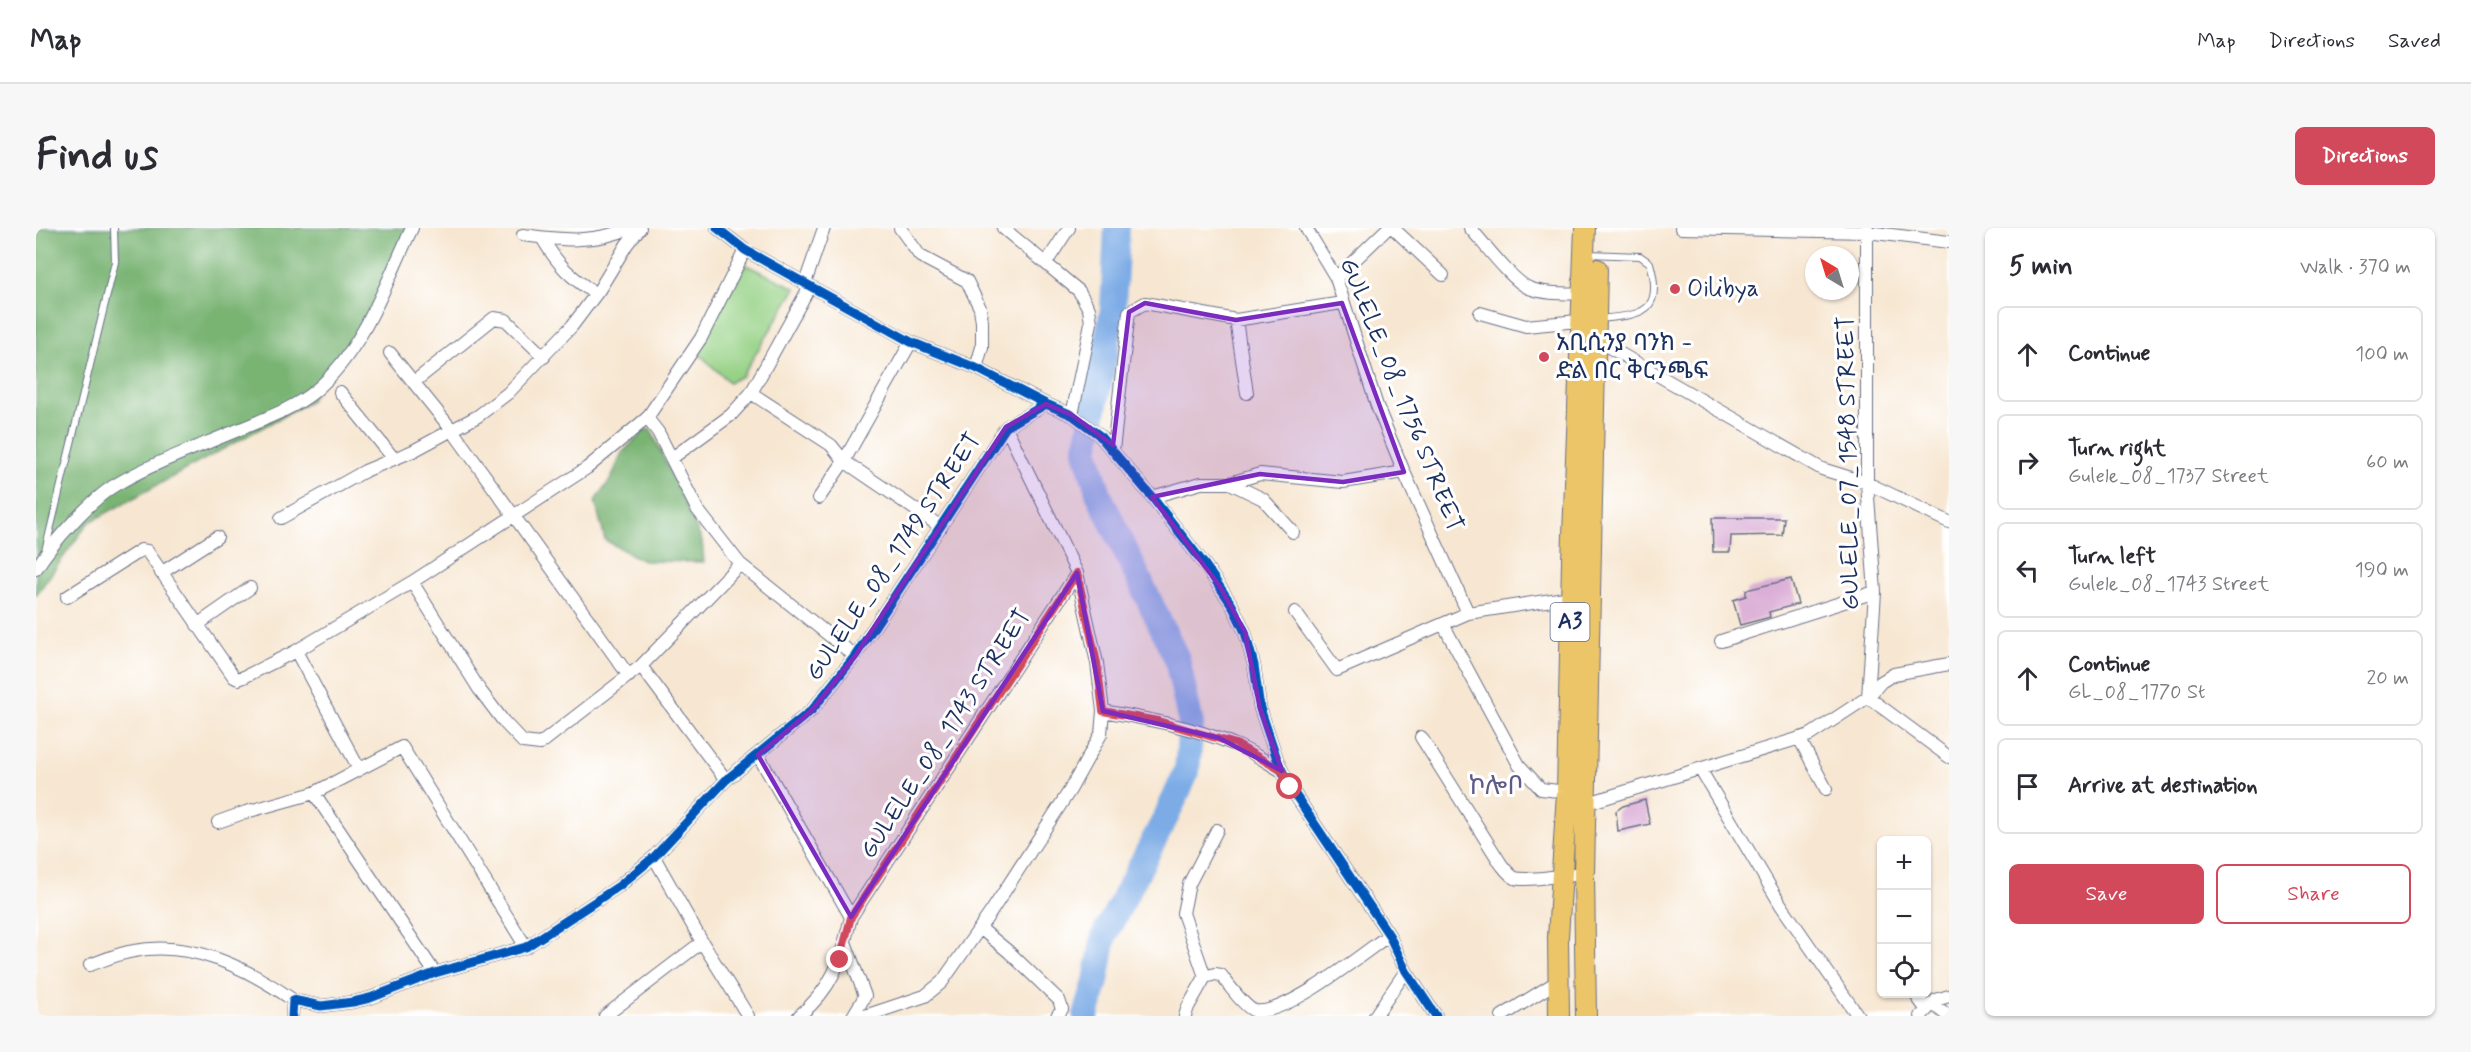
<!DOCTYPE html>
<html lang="en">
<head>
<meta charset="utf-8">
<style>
	:root { --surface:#fff; --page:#f7f7f7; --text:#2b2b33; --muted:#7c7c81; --line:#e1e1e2; --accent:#d1495b }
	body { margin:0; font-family:Mynerve,"Noto Sans Ethiopic",sans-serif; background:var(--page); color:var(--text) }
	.controls { position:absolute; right:18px; bottom:18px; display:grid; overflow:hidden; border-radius:9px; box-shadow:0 2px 4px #0004 }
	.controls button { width:54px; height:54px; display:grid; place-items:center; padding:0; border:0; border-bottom:2px solid var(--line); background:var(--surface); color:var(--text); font:30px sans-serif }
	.compass { position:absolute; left:1769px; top:18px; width:54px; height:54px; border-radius:50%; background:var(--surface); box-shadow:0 2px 4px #0004; rotate:322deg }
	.stop { position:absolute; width:18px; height:18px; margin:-14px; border:4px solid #d1495b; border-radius:50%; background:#fff }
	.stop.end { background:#d1495b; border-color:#fff; box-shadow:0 2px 6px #0008 }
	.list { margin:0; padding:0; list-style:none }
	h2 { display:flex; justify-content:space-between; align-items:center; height:78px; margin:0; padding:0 24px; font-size:26px }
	h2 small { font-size:20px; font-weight:400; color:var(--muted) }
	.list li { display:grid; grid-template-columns:39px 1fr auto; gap:18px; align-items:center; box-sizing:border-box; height:96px; margin:0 12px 12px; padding:0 12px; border:2px solid var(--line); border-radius:9px }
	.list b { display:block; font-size:22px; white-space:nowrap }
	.list p { margin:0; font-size:20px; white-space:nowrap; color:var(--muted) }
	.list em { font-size:20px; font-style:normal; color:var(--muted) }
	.actions { display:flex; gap:12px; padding:18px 24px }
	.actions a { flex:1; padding:14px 0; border:2px solid var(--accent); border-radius:9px; text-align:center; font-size:21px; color:var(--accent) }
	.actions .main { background:var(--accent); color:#fff }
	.icon { flex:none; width:33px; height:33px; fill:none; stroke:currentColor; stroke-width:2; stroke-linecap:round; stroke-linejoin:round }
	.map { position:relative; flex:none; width:1913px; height:788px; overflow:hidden; border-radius:9px }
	header { display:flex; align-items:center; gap:36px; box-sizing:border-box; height:84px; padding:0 30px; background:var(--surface); border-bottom:2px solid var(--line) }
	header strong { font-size:28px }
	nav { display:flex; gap:33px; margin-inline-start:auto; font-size:21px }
	.intro { display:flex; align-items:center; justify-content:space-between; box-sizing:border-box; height:144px; padding:0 36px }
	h1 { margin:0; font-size:42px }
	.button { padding:15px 27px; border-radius:9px; background:var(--accent); color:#fff; font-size:21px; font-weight:700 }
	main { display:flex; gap:36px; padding:0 36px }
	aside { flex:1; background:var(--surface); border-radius:9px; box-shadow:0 2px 4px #0004 }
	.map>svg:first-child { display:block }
	.green { fill:#97d286; stroke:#598072; stroke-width:1.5 }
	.forest { fill:#79b473; stroke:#4a7268; stroke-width:1.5 }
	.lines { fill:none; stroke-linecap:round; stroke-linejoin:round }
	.river { stroke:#7cabe6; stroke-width:26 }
	.building { fill:#dbaed7 }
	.service-casing { stroke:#686f87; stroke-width:8 }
	.minor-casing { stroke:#686f87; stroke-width:14 }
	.trunk-casing { stroke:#686f87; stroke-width:22 }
	.service { stroke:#fff; stroke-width:6 }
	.minor { stroke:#fff; stroke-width:12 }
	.trunk { stroke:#edc569; stroke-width:20 }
	.cycleway-casing { stroke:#fff; stroke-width:13 }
	.cycleway { stroke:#0057b8; stroke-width:9 }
	.route { stroke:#d1495b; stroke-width:8 }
	.marked { fill:#7b2cbf; fill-opacity:0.2; stroke:#7b2cbf; stroke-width:4.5; stroke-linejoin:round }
	.poi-dot { fill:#d1495b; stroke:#fff; stroke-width:2 }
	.labels { text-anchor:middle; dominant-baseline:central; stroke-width:6; stroke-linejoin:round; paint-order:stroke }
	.shield { fill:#fff; stroke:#5f6d8e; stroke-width:1.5 }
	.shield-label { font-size:22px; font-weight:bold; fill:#1b2f5e }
	.poi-label { font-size:24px; fill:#1b2f5e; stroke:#fff; text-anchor:start }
	.street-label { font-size:24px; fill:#1b2f5e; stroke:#fff }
	.neighbourhood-label { font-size:26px; fill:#5e5b88; stroke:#fff }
</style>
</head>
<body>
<header>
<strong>Map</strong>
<nav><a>Map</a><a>Directions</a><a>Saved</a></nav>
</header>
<div class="intro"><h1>Find us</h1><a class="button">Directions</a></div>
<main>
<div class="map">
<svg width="1913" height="788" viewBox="0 0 1913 788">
	<rect width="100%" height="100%" fill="#fff"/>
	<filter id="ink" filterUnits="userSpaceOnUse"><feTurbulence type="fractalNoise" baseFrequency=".0167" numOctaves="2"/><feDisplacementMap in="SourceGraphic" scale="12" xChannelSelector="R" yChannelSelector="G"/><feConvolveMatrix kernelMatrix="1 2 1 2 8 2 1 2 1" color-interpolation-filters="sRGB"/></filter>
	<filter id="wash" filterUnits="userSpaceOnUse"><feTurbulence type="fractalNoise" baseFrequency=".008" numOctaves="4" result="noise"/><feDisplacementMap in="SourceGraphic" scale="24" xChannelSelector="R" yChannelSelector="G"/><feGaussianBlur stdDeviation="1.35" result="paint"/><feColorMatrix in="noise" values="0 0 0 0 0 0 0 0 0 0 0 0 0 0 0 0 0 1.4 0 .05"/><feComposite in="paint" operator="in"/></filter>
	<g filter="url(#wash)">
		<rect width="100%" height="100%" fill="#f7e7d2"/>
		<!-- green -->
		<path class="green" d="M 710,37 L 760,60 L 706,148 L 693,154 L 658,121 Z"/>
		<!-- forest -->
		<path class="forest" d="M 0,0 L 372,0 L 360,45 L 273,174 L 52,295 L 0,367 Z
			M 610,201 L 615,202 L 666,313 L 668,334 L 607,333 L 569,312 L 559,273 L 575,251 L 586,225 Z"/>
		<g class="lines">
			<!-- river -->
			<path class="river" d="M 1050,788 L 1060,753 L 1068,708 L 1130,589 L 1151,543 L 1155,496 L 1141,431 L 1063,267 L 1050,223 L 1077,81 L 1081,0"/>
		</g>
		<g id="blocks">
			<!-- building -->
			<path class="building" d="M 1676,290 L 1748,290 L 1746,307 L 1695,308 L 1694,324 L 1677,324 Z
				M 1755,351 L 1762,376 L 1733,384 L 1734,389 L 1704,397 L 1697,372 L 1710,368 L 1710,362 Z
				M 1609,572 L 1614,596 L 1582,603 L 1580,583 L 1587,578 Z"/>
		</g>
	</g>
	<g filter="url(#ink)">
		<use href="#blocks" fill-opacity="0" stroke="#686f87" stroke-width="1.5"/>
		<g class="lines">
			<defs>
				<path id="service" d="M 1552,26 L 1604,28 L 1614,35 C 1629,87 1603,87 1562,91
					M 9,323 L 79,34 L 78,0"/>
				<path id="minor" d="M 681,0 L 709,22 L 875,114 L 940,140 L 1010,176 L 1036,187 L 1063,207 L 1116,269 L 1169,337 L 1196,377 L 1209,404 L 1218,437 L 1224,480 L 1242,534 L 1254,559 L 1353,707 L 1370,743 L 1400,788
					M 864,0 L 884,28 L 931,53 L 944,80 L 946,94 L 946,119 L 940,140
					M 967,0 L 1043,63 L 1053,81 L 1055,95 L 1036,187
					M 1270,0 L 1300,50 L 1341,178 L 1368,244 L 1432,385
					M 1357,0 L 1407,47
					M 1434,0 C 1448,15 1476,53 1493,60 C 1511,67 1534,65 1553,66
					M 1645,0 L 1831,4 L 1913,14
					M 1831,0 L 1831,255 L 1839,364 L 1832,469
					M 487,7 C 525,12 558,16 594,0
					M 506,10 C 522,37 534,49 560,66
					M 1010,35 L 1033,0
					M 1300,50 L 1352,0
					M 769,55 L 788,0
					M 1444,85 L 1490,98 L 1552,92
					M 1200,92 L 1211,165
					M 1557,110 L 1786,241 L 1831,255 L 1913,294
					M 875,114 L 808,233 L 905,299
					M 354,125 L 416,202 L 593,448
					M 378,154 L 458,90 L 470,92 L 508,129
					M 304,164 L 358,231
					M 715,165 L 795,217 L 808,233 L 783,270
					M 611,190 L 622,204 L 661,281 L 704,336 L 819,428
					M 1077,222 L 1093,84 L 1109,75 L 1200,92 L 1306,75
					M 636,230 L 695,187 L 715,165 L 774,58
					M 1194,255 L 1227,271 L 1257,304
					M 1116,269 L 1165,255 L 1194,255 L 1224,246 L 1307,254 L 1368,244
					M 245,290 L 329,243 L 377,223 L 442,188 L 472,165 L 536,98 L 563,62 L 591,16 L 604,0
					M 0,341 C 15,316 56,270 81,256 C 119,234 162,219 202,202 C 228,191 257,181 279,163 C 327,123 350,55 376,0
					M 125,345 L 181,309
					M 376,354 L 443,461 L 468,494 L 487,514 L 504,516 L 605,438 L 704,336
					M 31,369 L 105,322 L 111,323 L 198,449 L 202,451 L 208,449 L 260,423 L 376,354 L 551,240 L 611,190 L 665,110 L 709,22
					M 1259,384 L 1301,442 L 1432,385 L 1535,369
					M 1407,396 L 1483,537 L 1505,561 L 1531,564
					M 161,397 L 214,360
					M 1685,413 L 1839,364
					M 260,423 L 323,541
					M 605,438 L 690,552
					M 1832,469 L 1913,529
					M 1067,483 C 1111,491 1156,499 1197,516 C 1214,522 1230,534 1246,543
					M 1385,509 L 1465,636 C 1469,641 1473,647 1479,650 C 1491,654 1532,646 1548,645
					M 1763,510 L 1790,561
					M 722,527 L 815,689
					M 1664,541 L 1745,677 L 1822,788
					M 278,565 L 399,745
					M 1549,576 L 1774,507 L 1832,469 L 1845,454 L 1858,446 L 1913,436
					M 182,594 L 210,584 L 278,565 L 366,519 L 490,719
					M 618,629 L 666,714 L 712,788
					M 944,700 L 973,724 L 1023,772 L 1026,781 L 1021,788
					M 809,714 L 829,768 L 817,788
					M 54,737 C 68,732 83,725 98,723 C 156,712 211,740 257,772
					M 1169,749 L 1179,746 L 1185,747 C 1192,756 1209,780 1219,783 C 1249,788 1328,725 1353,707
					M 1169,749 L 1147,685 L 1153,656 L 1181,602
					M 1879,766 L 1890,781
					M 1896,775 L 1912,788
					M 256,788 L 257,772 L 285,778 L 317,774 L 334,770 L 399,745 L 490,719 L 583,658 L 618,629 L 690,552 L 776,482 L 819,428 L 970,199 L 1010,176
					M 569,788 L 666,714
					M 763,788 C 799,758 804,733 815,689 L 1041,345
					M 829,788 L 889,768 L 906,754 L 955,684 L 1034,562 L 1065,506 L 1067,483 L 1061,435 L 1041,345 L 970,199
					M 1149,788 L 1152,779 L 1169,749
					M 1339,788 L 1370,743
					M 1466,788 L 1522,753
					M 1885,788 L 1900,772 L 1913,768"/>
				<path id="trunk" d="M 1523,788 L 1522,709 L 1531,564 L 1536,333 L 1549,0
					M 1550,788 L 1548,645 L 1561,41"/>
			</defs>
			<!-- service casing -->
			<use href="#service" class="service-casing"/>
			<!-- minor casing -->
			<use href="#minor" class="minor-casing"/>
			<!-- trunk casing -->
			<use href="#trunk" class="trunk-casing"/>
			<!-- service -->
			<use href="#service" class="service"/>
			<!-- minor -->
			<use href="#minor" class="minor"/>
			<!-- trunk -->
			<use href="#trunk" class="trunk"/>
			<defs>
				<path id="cycleway" d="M 681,0 L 709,22 L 875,114 L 940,140 L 1010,176 L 1036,187 L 1063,207 L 1116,269 L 1169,337 L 1196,377 L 1209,404 L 1218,437 L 1224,480 L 1242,534 L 1254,559 L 1353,707 L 1370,743 L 1400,788
					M 256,788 L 257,772 L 285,778 L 317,774 L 334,770 L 399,745 L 490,719 L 583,658 L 618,629 L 690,552 L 776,482 L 819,428 L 970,199 L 1010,176"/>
			</defs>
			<!-- cycleway casing -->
			<use href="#cycleway" class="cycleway-casing"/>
			<!-- cycleway -->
			<use href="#cycleway" class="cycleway"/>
		</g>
	</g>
	<g class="lines" filter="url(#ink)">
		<!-- route -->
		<path class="route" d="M 804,732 L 815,689 L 1041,345 L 1061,435 L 1067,483 L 1122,493 L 1200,516 L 1246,543 L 1254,559"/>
	</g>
	<!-- marked area -->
	<path class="marked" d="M 1109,75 L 1200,92 L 1306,75 L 1368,244 L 1307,254 L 1224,246 L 1116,269 L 1183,357 L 1209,404 L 1224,480 L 1246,543 L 1183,510 L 1067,483 L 1041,345 L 815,689 L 722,527 L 776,482 L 819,428 L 970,199 L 1010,176 L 1036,187 L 1077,217 L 1093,84 Z"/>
	<!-- markers -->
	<g class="poi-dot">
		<circle cx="1639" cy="61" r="6"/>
		<circle cx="1508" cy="129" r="6"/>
	</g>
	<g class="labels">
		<!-- shield labels -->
		<rect class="shield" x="1514.5" y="375" width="39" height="38" rx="4.5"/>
		<g class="shield-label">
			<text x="1534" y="394">A3</text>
		</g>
		<!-- poi labels -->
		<g class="poi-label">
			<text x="1651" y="61">Oilibya</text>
			<text x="1520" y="115">አቢሲንያ ባንክ -<tspan x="1520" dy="28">ድል በር ቅርንጫፍ</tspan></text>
		</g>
		<!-- street labels -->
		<g class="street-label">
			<text transform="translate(1365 167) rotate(68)">GULELE_08_1756 STREET</text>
			<text transform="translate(1813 235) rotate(-91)">GULELE_07_1548 STREET</text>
			<text transform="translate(858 329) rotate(-56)">GULELE_08_1749 STREET</text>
			<text transform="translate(910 506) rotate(-57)">GULELE_08_1743 STREET</text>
		</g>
		<!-- neighbourhood labels -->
		<g class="neighbourhood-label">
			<text x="1460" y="559">ኮሎቦ</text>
		</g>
	</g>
</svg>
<div class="controls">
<button>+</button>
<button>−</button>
<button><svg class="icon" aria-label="locate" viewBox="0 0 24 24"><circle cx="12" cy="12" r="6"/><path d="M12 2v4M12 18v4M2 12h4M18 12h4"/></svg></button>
</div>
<svg class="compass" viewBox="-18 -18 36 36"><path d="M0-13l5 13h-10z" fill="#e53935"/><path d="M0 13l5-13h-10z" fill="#7c7c81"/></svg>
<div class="stop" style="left:1254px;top:559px"></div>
<div class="stop end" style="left:804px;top:732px"></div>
</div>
<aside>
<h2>5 min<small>Walk · 370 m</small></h2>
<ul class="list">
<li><svg class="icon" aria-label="ahead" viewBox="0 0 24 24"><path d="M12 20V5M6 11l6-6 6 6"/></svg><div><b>Continue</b></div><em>100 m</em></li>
<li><svg class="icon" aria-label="right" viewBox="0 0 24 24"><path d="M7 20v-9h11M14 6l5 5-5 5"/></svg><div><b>Turn right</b><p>Gulele_08_1737 Street</p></div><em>60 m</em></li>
<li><svg class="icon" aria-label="left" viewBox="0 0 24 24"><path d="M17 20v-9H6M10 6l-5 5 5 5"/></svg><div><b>Turn left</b><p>Gulele_08_1743 Street</p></div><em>190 m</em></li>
<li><svg class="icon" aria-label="ahead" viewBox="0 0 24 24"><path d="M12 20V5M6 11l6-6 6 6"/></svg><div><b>Continue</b><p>GL_08_1770 St</p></div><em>20 m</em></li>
<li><svg class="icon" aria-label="arrive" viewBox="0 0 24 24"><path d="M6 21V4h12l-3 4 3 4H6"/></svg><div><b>Arrive at destination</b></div></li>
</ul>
<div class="actions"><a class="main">Save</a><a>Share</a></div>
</aside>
</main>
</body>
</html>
